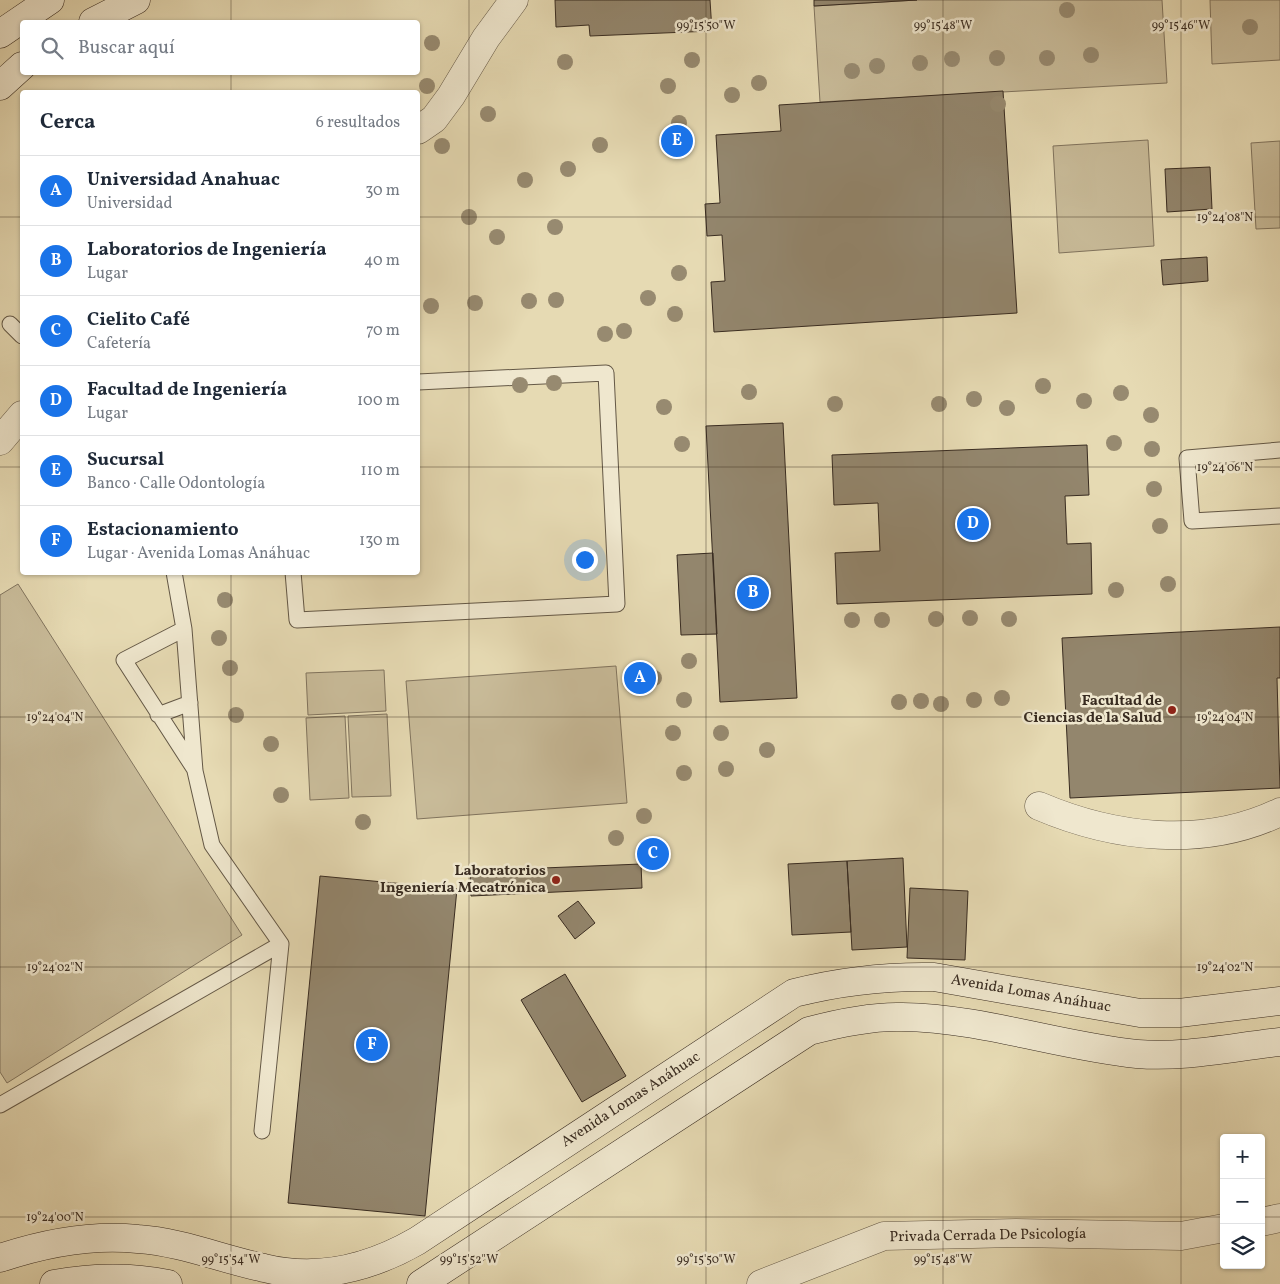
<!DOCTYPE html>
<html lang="es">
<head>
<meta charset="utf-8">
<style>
	:root { --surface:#fff; --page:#f6f6f7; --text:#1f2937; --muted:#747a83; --line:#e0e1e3; --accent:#1a73e8 }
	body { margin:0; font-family:Vollkorn,serif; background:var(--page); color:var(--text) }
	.controls { position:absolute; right:15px; bottom:15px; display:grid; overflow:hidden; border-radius:5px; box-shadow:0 1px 4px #0004 }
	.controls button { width:45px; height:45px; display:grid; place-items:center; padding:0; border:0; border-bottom:1px solid var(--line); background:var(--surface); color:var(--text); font:25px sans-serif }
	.you { position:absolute; left:584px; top:559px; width:18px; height:18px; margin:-12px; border:4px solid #fff; border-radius:50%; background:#1a73e8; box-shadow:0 0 0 8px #1a73e833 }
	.badge { display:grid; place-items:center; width:32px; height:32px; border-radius:50%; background:var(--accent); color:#fff; font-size:16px; font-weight:700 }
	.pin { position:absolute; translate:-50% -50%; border:2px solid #fff; box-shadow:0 1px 5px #0006 }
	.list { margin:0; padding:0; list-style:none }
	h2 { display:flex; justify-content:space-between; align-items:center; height:65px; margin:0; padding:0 20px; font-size:21px }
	h2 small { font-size:16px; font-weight:400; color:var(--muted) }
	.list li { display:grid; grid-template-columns:32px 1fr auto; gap:15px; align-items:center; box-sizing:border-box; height:70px; padding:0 20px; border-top:1px solid var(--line) }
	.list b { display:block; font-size:19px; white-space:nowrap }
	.list p { margin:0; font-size:16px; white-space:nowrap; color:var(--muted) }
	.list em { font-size:16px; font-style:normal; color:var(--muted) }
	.icon { flex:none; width:28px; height:28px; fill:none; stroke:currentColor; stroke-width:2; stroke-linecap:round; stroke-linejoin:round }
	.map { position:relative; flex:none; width:1280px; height:1284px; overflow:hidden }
	.search { position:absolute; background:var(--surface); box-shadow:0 1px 4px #0004; left:20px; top:20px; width:400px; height:55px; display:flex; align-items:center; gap:12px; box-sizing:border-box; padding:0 18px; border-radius:5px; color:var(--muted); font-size:19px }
	.panel { position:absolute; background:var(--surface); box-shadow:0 1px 4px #0004; left:20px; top:90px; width:400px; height:485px; border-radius:5px }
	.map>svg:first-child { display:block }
	.green { fill:#c9bc9a; stroke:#81745e }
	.building { fill:#93866d; stroke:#392c21 }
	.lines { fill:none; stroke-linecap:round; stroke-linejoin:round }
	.service-casing { stroke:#645846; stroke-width:17 }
	.minor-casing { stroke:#645846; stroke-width:29 }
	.secondary-casing { stroke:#392c21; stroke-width:29 }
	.service { stroke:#efe7ce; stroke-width:15 }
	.minor { stroke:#efe7ce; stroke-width:28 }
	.secondary { stroke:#efe7ce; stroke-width:28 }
	.tree { fill:#978a70 }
	.ticks { fill:none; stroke:#392c21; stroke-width:1; stroke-opacity:0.45 }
	.poi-dot { fill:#8f2418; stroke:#efe7ce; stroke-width:2 }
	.labels { text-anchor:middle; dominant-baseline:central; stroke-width:5; stroke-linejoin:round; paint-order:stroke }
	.poi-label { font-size:15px; font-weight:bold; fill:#392c21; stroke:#efe7ce; text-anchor:end }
	.street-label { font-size:15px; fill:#392c21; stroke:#efe7ce }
	.ticks-label { font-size:12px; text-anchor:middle; fill:#392c21; stroke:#efe7ce; stroke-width:5; stroke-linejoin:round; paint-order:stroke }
</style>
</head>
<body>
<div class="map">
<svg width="1280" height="1284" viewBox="0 0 1280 1284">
	<rect width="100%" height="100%" fill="#e6dab3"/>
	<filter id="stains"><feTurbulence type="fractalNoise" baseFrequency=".004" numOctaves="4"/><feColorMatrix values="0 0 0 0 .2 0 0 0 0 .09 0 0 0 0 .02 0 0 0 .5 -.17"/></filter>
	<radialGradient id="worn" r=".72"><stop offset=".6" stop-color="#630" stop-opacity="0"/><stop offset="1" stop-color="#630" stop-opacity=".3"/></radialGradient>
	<!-- green -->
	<path class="green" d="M 917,0 L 1162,0 L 1167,83 L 820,102 L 814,6 Z
		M 1210,0 L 1280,0 L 1280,60 L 1212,64 Z
		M 1148,140 L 1154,246 L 1059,253 L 1053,146 Z
		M 1280,141 L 1280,228 L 1256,229 L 1251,143 Z
		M 18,584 L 242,935 L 7,1083 L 0,1072 L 0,595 Z
		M 616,666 L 627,803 L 417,819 L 406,681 Z
		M 384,670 L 386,711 L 308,715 L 306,673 Z
		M 387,714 L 391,796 L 352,797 L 348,716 Z
		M 345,716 L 349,798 L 310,800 L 306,718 Z"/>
	<!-- building -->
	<path class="building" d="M 555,0 L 710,0 L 712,31 L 590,36 L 589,25 L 556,27 Z
		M 814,0 L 917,0 L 814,6 Z
		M 1003,91 L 1017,313 L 714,332 L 711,282 L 725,281 L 722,235 L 707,236 L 705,204 L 720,203 L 716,135 L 781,131 L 779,105 Z
		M 1210,167 L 1212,209 L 1167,212 L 1165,169 Z
		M 1207,257 L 1208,281 L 1163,285 L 1161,260 Z
		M 783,423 L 797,698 L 720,702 L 706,426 Z
		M 1087,445 L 1089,495 L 1065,496 L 1067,544 L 1091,543 L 1092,594 L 837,604 L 835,553 L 880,551 L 878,503 L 834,505 L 832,455 Z
		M 713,553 L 717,634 L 681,635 L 677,555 Z
		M 1280,627 L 1280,678 L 1277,678 L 1280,788 L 1070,798 L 1062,638 Z
		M 903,858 L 907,947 L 852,950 L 847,861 Z
		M 847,861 L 851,932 L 792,935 L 788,864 Z
		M 641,864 L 642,888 L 471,896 L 470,871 Z
		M 320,876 L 457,889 L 425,1216 L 288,1203 Z
		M 910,888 L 968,891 L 965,960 L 907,958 Z
		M 578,901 L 595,923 L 575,939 L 558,916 Z
		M 565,974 L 626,1076 L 582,1102 L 521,1000 Z"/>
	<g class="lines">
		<defs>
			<path id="service" d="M 10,324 L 22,336
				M 1280,450 L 1187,458 L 1192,521 L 1280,516
				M 174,572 L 184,629 L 195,771 L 212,845 L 281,944 L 262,1131
				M 293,572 L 297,620 L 617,604 L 606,373 L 418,382
				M 184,629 L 124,660 L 195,770
				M 158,715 L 190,703
				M 0,1105 L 281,944"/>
			<path id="minor" d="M 418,130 L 434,119 L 451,96 L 486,38 L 514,0
				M 0,441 L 22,415
				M 1039,806 C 1114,838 1203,849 1280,812
				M 1261,1222 L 1280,1218
				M 761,1284 L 884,1236 L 1016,1233 L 1181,1236 L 1224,1228"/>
			<path id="secondary" d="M 93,22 L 136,0
				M 0,34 L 50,0
				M 0,86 L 22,66
				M 0,1258 C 45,1243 90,1234 138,1239 C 181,1242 222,1259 264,1268 C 317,1281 370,1268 417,1241 L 794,993 C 841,981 885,976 934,977 L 1140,1013 L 1179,1013 L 1280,1001
				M 54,1284 C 92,1277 130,1276 168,1284
				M 421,1284 L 809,1031 C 839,1023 871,1016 902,1017 C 982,1018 1058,1046 1137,1054 C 1184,1058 1233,1047 1280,1042"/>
		</defs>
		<!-- service casing -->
		<use href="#service" class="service-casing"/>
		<!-- minor casing -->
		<use href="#minor" class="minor-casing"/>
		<!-- secondary casing -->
		<use href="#secondary" class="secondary-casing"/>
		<!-- service -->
		<use href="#service" class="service"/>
		<!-- minor -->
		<use href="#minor" class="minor"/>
		<!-- secondary -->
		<use href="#secondary" class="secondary"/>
	</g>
	<!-- trees -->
	<g class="tree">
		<circle cx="1067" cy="10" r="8"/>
		<circle cx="1250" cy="27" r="8"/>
		<circle cx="432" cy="43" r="8"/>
		<circle cx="1091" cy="55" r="8"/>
		<circle cx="997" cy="58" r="8"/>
		<circle cx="1047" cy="58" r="8"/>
		<circle cx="952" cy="59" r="8"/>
		<circle cx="692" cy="60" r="8"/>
		<circle cx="565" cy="62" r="8"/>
		<circle cx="920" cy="63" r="8"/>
		<circle cx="877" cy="66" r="8"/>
		<circle cx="852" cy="71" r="8"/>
		<circle cx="759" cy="83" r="8"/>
		<circle cx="427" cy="86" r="8"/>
		<circle cx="668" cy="86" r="8"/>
		<circle cx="732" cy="95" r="8"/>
		<circle cx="998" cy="104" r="8"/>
		<circle cx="488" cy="114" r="8"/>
		<circle cx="679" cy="123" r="8"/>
		<circle cx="600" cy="145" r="8"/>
		<circle cx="442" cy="146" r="8"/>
		<circle cx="568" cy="169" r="8"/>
		<circle cx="525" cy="180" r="8"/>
		<circle cx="469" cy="217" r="8"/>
		<circle cx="555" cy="227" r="8"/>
		<circle cx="497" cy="237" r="8"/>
		<circle cx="679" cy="273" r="8"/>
		<circle cx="648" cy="298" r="8"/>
		<circle cx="556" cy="300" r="8"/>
		<circle cx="529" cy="301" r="8"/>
		<circle cx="475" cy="303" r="8"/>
		<circle cx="431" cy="306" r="8"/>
		<circle cx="675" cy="314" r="8"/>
		<circle cx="624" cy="331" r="8"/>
		<circle cx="605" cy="334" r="8"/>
		<circle cx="554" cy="383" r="8"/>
		<circle cx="520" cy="385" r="8"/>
		<circle cx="1043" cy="386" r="8"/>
		<circle cx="749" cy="392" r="8"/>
		<circle cx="1121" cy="393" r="8"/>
		<circle cx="974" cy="399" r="8"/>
		<circle cx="1084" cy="401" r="8"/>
		<circle cx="835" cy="404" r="8"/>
		<circle cx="939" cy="404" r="8"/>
		<circle cx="664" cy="407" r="8"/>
		<circle cx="1007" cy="408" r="8"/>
		<circle cx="1151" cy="415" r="8"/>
		<circle cx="1114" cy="443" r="8"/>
		<circle cx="682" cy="444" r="8"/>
		<circle cx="1152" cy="449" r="8"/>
		<circle cx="1154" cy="489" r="8"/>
		<circle cx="1160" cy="526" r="8"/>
		<circle cx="1168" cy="584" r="8"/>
		<circle cx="1116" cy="590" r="8"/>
		<circle cx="225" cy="600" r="8"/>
		<circle cx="970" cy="618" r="8"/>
		<circle cx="936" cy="619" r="8"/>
		<circle cx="1009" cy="619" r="8"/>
		<circle cx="852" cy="620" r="8"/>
		<circle cx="882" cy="620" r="8"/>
		<circle cx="219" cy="638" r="8"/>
		<circle cx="689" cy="661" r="8"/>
		<circle cx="230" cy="668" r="8"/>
		<circle cx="654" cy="678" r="8"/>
		<circle cx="1002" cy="698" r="8"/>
		<circle cx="684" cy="700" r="8"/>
		<circle cx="974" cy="700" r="8"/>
		<circle cx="921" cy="701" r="8"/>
		<circle cx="899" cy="702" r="8"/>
		<circle cx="941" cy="704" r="8"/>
		<circle cx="236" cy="715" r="8"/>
		<circle cx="673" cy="733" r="8"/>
		<circle cx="721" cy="733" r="8"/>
		<circle cx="271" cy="744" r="8"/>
		<circle cx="767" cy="750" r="8"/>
		<circle cx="726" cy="769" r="8"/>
		<circle cx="684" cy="773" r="8"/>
		<circle cx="281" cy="795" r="8"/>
		<circle cx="644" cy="816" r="8"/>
		<circle cx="363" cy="822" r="8"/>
		<circle cx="616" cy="838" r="8"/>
	</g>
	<!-- ticks -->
	<path class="ticks" d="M 231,0 L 231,22M 469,0 L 469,1284M 706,0 L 706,1284M 943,0 L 943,1284M 1181,0 L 1181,1284M 231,72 L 231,92M 0,217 L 22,217M 418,217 L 1280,217M 0,467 L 22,467M 418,467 L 1280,467M 231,572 L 231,1284M 0,717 L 1280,717M 0,967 L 1280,967M 0,1217 L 1224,1217M 1261,1217 L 1280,1217"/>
	<!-- markers -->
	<g class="poi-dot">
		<circle cx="1172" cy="710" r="5"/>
		<circle cx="556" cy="880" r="5"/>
	</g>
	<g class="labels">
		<!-- poi labels -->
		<g class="poi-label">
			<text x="1162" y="701">Facultad de<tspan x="1162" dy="17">Ciencias de la Salud</tspan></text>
			<text x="546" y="871">Laboratorios<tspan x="546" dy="17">Ingeniería Mecatrónica</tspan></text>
		</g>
		<!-- street labels -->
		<g class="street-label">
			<text transform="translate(1031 994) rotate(10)">Avenida Lomas Anáhuac</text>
			<text transform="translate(631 1100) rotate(-33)">Avenida Lomas Anáhuac</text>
			<text transform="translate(988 1236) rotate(-1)">Privada Cerrada De Psicología</text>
		</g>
	</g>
	<g class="ticks-label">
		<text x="706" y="29">99°15'50"W</text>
		<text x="943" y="29">99°15'48"W</text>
		<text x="1181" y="29">99°15'46"W</text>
		<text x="1225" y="221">19°24'08"N</text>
		<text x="1225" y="471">19°24'06"N</text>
		<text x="55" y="721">19°24'04"N</text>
		<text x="1225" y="721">19°24'04"N</text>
		<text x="55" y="971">19°24'02"N</text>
		<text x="1225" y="971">19°24'02"N</text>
		<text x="55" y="1221">19°24'00"N</text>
		<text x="231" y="1263">99°15'54"W</text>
		<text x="469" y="1263">99°15'52"W</text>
		<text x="706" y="1263">99°15'50"W</text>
		<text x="943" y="1263">99°15'48"W</text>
	</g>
	<rect width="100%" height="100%" filter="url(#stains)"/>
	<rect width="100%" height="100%" fill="url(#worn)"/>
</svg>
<div class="controls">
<button>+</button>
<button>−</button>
<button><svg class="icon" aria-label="layers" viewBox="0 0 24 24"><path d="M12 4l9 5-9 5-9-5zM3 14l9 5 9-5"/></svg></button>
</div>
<div class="you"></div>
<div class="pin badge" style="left:640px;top:678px">A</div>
<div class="pin badge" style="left:753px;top:593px">B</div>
<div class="pin badge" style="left:653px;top:854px">C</div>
<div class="pin badge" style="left:973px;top:524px">D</div>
<div class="pin badge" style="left:677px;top:141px">E</div>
<div class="pin badge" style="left:372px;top:1045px">F</div>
<div class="search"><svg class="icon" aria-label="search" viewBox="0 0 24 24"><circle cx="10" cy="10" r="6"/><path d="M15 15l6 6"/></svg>Buscar aquí</div>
<section class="panel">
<h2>Cerca<small>6 resultados</small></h2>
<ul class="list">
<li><span class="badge">A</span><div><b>Universidad Anahuac</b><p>Universidad</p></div><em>30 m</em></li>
<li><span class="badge">B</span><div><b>Laboratorios de Ingeniería</b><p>Lugar</p></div><em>40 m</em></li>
<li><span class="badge">C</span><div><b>Cielito Café</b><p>Cafetería</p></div><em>70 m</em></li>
<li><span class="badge">D</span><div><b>Facultad de Ingeniería</b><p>Lugar</p></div><em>100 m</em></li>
<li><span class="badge">E</span><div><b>Sucursal</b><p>Banco · Calle Odontología</p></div><em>110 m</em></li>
<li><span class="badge">F</span><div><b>Estacionamiento</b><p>Lugar · Avenida Lomas Anáhuac</p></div><em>130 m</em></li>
</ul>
</section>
</div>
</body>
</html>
